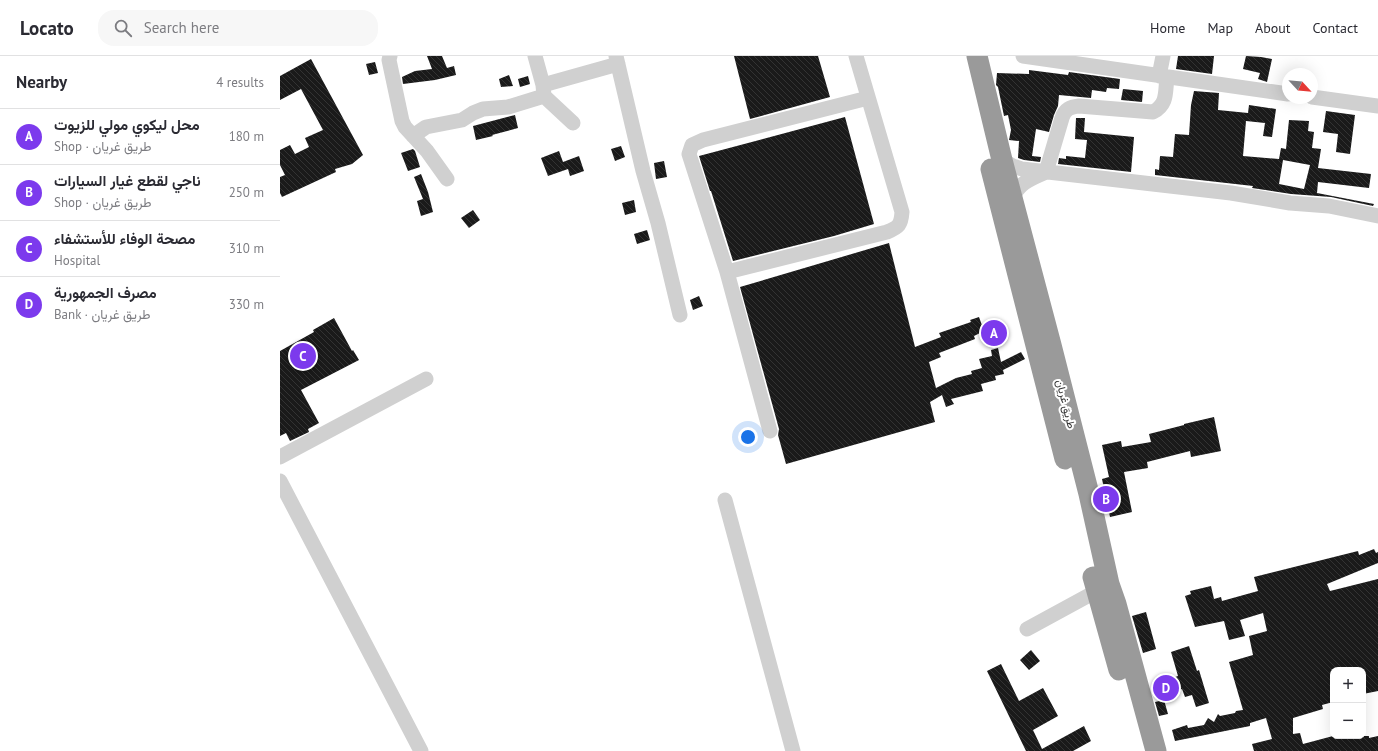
<!DOCTYPE html>
<html lang="en">
<head>
<meta charset="utf-8">
<style>
	:root { --surface:#fff; --page:#f7f7f7; --text:#2b2b33; --muted:#7c7c81; --line:#e1e1e2; --accent:#7c3aed }
	body { margin:0; font-family:"PT Sans",Vazirmatn,sans-serif; background:var(--page); color:var(--text) }
	.controls { position:absolute; right:12px; bottom:12px; display:grid; overflow:hidden; border-radius:8px; box-shadow:0 4px 16px #0002 }
	.controls button { width:36px; height:36px; display:grid; place-items:center; padding:0; border:0; border-bottom:1px solid var(--line); background:var(--surface); color:var(--text); font:20px sans-serif }
	.compass { position:absolute; left:1002px; top:12px; width:36px; height:36px; border-radius:50%; background:var(--surface); box-shadow:0 4px 16px #0002; rotate:116deg }
	.you { position:absolute; left:468px; top:381px; width:14px; height:14px; margin:-10px; border:3px solid #fff; border-radius:50%; background:#1a73e8; box-shadow:0 0 0 6px #1a73e833 }
	.badge { display:grid; place-items:center; width:26px; height:26px; border-radius:50%; background:var(--accent); color:#fff; font-size:13px; font-weight:700 }
	.pin { position:absolute; translate:-50% -50%; border:2px solid #fff; box-shadow:0 1px 4px #0006 }
	.list { margin:0; padding:0; list-style:none }
	h2 { display:flex; justify-content:space-between; align-items:center; height:52px; margin:0; padding:0 16px; font-size:17px }
	h2 small { font-size:13px; font-weight:400; color:var(--muted) }
	.list li { display:grid; grid-template-columns:26px 1fr auto; gap:12px; align-items:center; box-sizing:border-box; height:56px; padding:0 16px; border-top:1px solid var(--line) }
	.list b { display:block; font-size:15px; white-space:nowrap }
	.list p { margin:0; font-size:13px; white-space:nowrap; color:var(--muted) }
	.list em { font-size:13px; font-style:normal; color:var(--muted) }
	.icon { flex:none; width:22px; height:22px; fill:none; stroke:currentColor; stroke-width:2; stroke-linecap:round; stroke-linejoin:round }
	.map { position:relative; flex:none; width:1098px; height:695px; overflow:hidden }
	header { display:flex; align-items:center; gap:24px; box-sizing:border-box; height:56px; padding:0 20px; background:var(--surface); border-bottom:1px solid var(--line) }
	header strong { font-size:19px }
	nav { display:flex; gap:22px; margin-inline-start:auto; font-size:14px }
	.search { width:280px; height:36px; background:var(--page); display:flex; align-items:center; gap:10px; box-sizing:border-box; padding:0 14px; border-radius:16px; color:var(--muted); font-size:15px }
	main { display:flex }
	aside { flex:1; background:var(--surface) }
	.map>svg:first-child { display:block }
	.building { fill:url(#building-back-hatch); fill-rule:evenodd }
	.lines { fill:none; stroke-linecap:round; stroke-linejoin:round }
	.minor { stroke:#d0d0d0; stroke-width:15 }
	.highway { stroke:#9a9a9a; stroke-width:21 }
	.labels { text-anchor:middle; dominant-baseline:central; stroke-width:4; stroke-linejoin:round; paint-order:stroke }
	.street-label { font-size:11px; fill:#333; stroke:#fff }
</style>
</head>
<body>
<header>
<strong>Locato</strong>
<div class="search"><svg class="icon" aria-label="search" viewBox="0 0 24 24"><circle cx="10" cy="10" r="6"/><path d="M15 15l6 6"/></svg>Search here</div>
<nav><a>Home</a><a>Map</a><a>About</a><a>Contact</a></nav>
</header>
<main>
<aside>
<h2>Nearby<small>4 results</small></h2>
<ul class="list">
<li><span class="badge">A</span><div><b>محل ليكوي مولي للزيوت</b><p>Shop · طريق غريان</p></div><em>180 m</em></li>
<li><span class="badge">B</span><div><b>ناجي لقطع غيار السيارات</b><p>Shop · طريق غريان</p></div><em>250 m</em></li>
<li><span class="badge">C</span><div><b>مصحة الوفاء للأستشفاء</b><p>Hospital</p></div><em>310 m</em></li>
<li><span class="badge">D</span><div><b>مصرف الجمهورية</b><p>Bank · طريق غريان</p></div><em>330 m</em></li>
</ul>
</aside>
<div class="map">
<svg width="1098" height="695" viewBox="0 0 1098 695">
	<defs>
		<pattern id="building-back-hatch" width="6" height="6" patternUnits="userSpaceOnUse"><rect width="6" height="6" fill="#1a1a1a"/><path d="M-1 5l2 2M0 0l6 6M5-1l2 2" fill="none" stroke="#333"/></pattern>
	</defs>
	<rect width="100%" height="100%" fill="#fff"/>
	<!-- building -->
	<path class="building" d="M 147,0 L 162,0 L 167,12 L 174,10 L 176,19 L 155,24 L 123,28 L 122,21 L 135,15 L 152,13 Z
		M 454,0 L 538,0 L 550,41 L 470,63 Z
		M 898,0 L 934,0 L 932,18 L 896,13 Z
		M 966,0 L 981,1 L 992,3 L 987,26 L 978,23 L 980,17 L 963,13 Z
		M 31,3 L 83,99 L 72,108 L 55,113 L 56,116 L 2,141 L 0,137 L 0,121 L 5,119 L 0,109 L 0,94 L 10,89 L 15,98 L 29,91 L 25,82 L 43,74 L 21,33 L 0,44 L 0,20 Z
		M 95,6 L 98,17 L 89,19 L 86,8 Z
		M 749,14 L 788,19 L 789,16 L 840,23 L 839,33 L 827,32 L 826,36 L 812,34 L 811,42 L 779,39 L 778,50 L 774,59 L 769,76 L 756,73 L 752,100 L 761,101 L 760,106 L 744,104 L 738,102 L 739,85 L 729,84 L 731,74 L 728,59 L 724,60 L 718,31 L 716,29 L 717,17 L 749,18 Z
		M 229,19 L 233,30 L 221,31 L 219,23 Z
		M 248,20 L 250,28 L 240,31 L 238,23 Z
		M 843,33 L 863,35 L 862,46 L 841,44 Z
		M 914,35 L 939,37 L 938,54 L 968,57 L 969,49 L 996,53 L 992,81 L 983,80 L 985,67 L 966,65 L 963,100 L 999,103 L 1001,92 L 1006,93 L 1009,64 L 1029,65 L 1028,75 L 1034,76 L 1032,92 L 1041,93 L 1038,112 L 1091,118 L 1089,132 L 1038,126 L 1037,137 L 1094,148 L 1093,150 L 1051,141 L 1011,138 L 972,132 L 973,130 L 875,119 L 875,113 L 879,114 L 880,100 L 893,101 L 895,78 L 909,79 L 911,49 ZM 1003,104 L 1030,109 L 1024,133 L 999,128 Z
		M 1046,55 L 1075,59 L 1070,98 L 1056,96 L 1058,78 L 1043,76 Z
		M 235,59 L 238,72 L 212,79 L 213,80 L 196,84 L 193,70 Z
		M 565,61 L 594,168 L 554,180 L 453,205 L 431,135 L 430,135 L 419,100 Z
		M 796,62 L 805,62 L 804,76 L 854,81 L 851,116 L 778,108 L 779,102 L 786,103 L 786,100 L 805,102 L 807,84 L 795,83 Z
		M 341,90 L 345,101 L 335,105 L 331,93 Z
		M 133,93 L 135,95 L 140,111 L 128,115 L 121,97 Z
		M 279,95 L 283,106 L 299,100 L 304,115 L 290,120 L 288,113 L 268,120 L 261,102 Z
		M 384,105 L 387,121 L 376,123 L 374,107 Z
		M 141,118 L 148,136 L 153,156 L 141,160 L 137,145 L 143,143 L 134,121 Z
		M 354,144 L 356,156 L 345,159 L 342,147 Z
		M 193,154 L 200,164 L 189,172 L 181,162 Z
		M 367,174 L 370,184 L 357,188 L 354,178 Z
		M 609,187 L 635,291 L 661,281 L 659,277 L 691,266 L 690,264 L 699,261 L 704,275 L 694,280 L 695,283 L 659,297 L 661,301 L 649,306 L 656,332 L 676,322 L 692,318 L 691,315 L 702,312 L 699,303 L 712,300 L 711,294 L 718,292 L 721,306 L 741,296 L 745,303 L 723,314 L 724,318 L 715,320 L 716,324 L 701,328 L 703,335 L 671,343 L 674,348 L 666,351 L 662,339 L 650,346 L 655,366 L 506,408 L 498,379 L 499,373 L 460,231 Z
		M 419,240 L 423,250 L 413,254 L 410,244 Z
		M 54,262 L 72,295 L 73,294 L 79,304 L 21,334 L 39,367 L 28,373 L 29,376 L 10,385 L 6,377 L 0,380 L 0,295 L 34,276 L 33,274 Z
		M 934,361 L 941,395 L 911,401 L 910,395 L 867,406 L 868,412 L 844,416 L 852,456 L 830,461 L 822,423 L 829,421 L 822,389 L 841,385 L 842,391 L 871,386 L 869,378 L 904,369 L 904,368 Z
		M 1094,493 L 1096,497 L 1098,496 L 1098,507 L 1047,528 L 1050,535 L 1098,523 L 1098,635 L 1083,638 L 1083,614 L 1053,614 L 1053,646 L 1042,649 L 1043,653 L 1013,662 L 1013,678 L 1020,677 L 1023,688 L 1053,680 L 1089,680 L 1089,682 L 1098,680 L 1098,695 L 974,695 L 972,688 L 992,683 L 986,662 L 970,667 L 970,670 L 895,685 L 892,674 L 907,669 L 908,672 L 924,669 L 928,662 L 934,666 L 938,658 L 940,660 L 955,657 L 956,655 L 963,654 L 949,606 L 973,599 L 969,580 L 987,575 L 983,557 L 960,564 L 965,580 L 949,584 L 944,565 L 915,571 L 905,540 L 911,538 L 910,535 L 931,530 L 934,543 L 941,541 L 942,545 L 978,535 L 974,521 L 1078,495 L 1079,499 Z
		M 866,556 L 876,593 L 863,597 L 852,560 Z
		M 909,590 L 917,615 L 919,614 L 929,647 L 916,651 L 912,639 L 905,641 L 902,633 L 896,635 L 892,622 L 898,620 L 891,596 Z
		M 751,594 L 760,605 L 749,614 L 740,604 Z
		M 721,608 L 739,645 L 763,632 L 778,660 L 753,674 L 762,693 L 804,670 L 811,685 L 793,695 L 746,695 L 707,615 Z
		M 884,644 L 888,658 L 879,660 L 875,646 Z"/>
	<g class="lines">
		<!-- minor -->
		<path class="minor" d="M 110,0 L 109,4 L 122,65 L 125,71 L 147,95 L 167,123
			M 255,0 L 263,29 L 264,40 L 293,67
			M 336,0 L 363,115 L 378,167 L 400,259
			M 743,0 L 1008,38
			M 879,20 L 883,0
			M 263,29 L 338,8
			M 1032,41 L 1098,50
			M 133,80 L 146,71 L 182,64 L 193,57 L 203,53 L 228,51 L 264,40
			M 722,104 L 733,110 L 742,113 L 951,137 L 1010,147 L 1049,150 L 1098,160
			M 733,141 C 740,126 751,123 766,116 L 782,62 C 785,53 790,51 799,50 L 873,56 C 888,48 885,36 887,21
			M 447,216 L 607,176 C 619,171 621,169 622,156 L 576,0
			M 490,375 L 447,216 L 409,98 L 412,89 L 423,84 L 588,42
			M 0,401 L 146,323
			M 0,425 L 141,695
			M 445,444 L 513,695
			M 747,573 L 826,530"/>
		<!-- highway -->
		<path class="highway" d="M 697,0 L 722,104 L 771,289 L 809,438 L 829,528 L 836,548 L 876,695
			M 711,113 L 785,403
			M 813,521 L 839,614"/>
	</g>
	<g class="labels">
		<!-- street labels -->
		<g class="street-label">
			<text transform="translate(786 348) rotate(76)">طريق غريان</text>
		</g>
	</g>
</svg>
<div class="controls">
<button>+</button>
<button>−</button>
</div>
<svg class="compass" viewBox="-18 -18 36 36"><path d="M0-13l5 13h-10z" fill="#e53935"/><path d="M0 13l5-13h-10z" fill="#7c7c81"/></svg>
<div class="you"></div>
<div class="pin badge" style="left:714px;top:277px">A</div>
<div class="pin badge" style="left:826px;top:443px">B</div>
<div class="pin badge" style="left:23px;top:300px">C</div>
<div class="pin badge" style="left:886px;top:632px">D</div>
</div>
</main>
</body>
</html>
